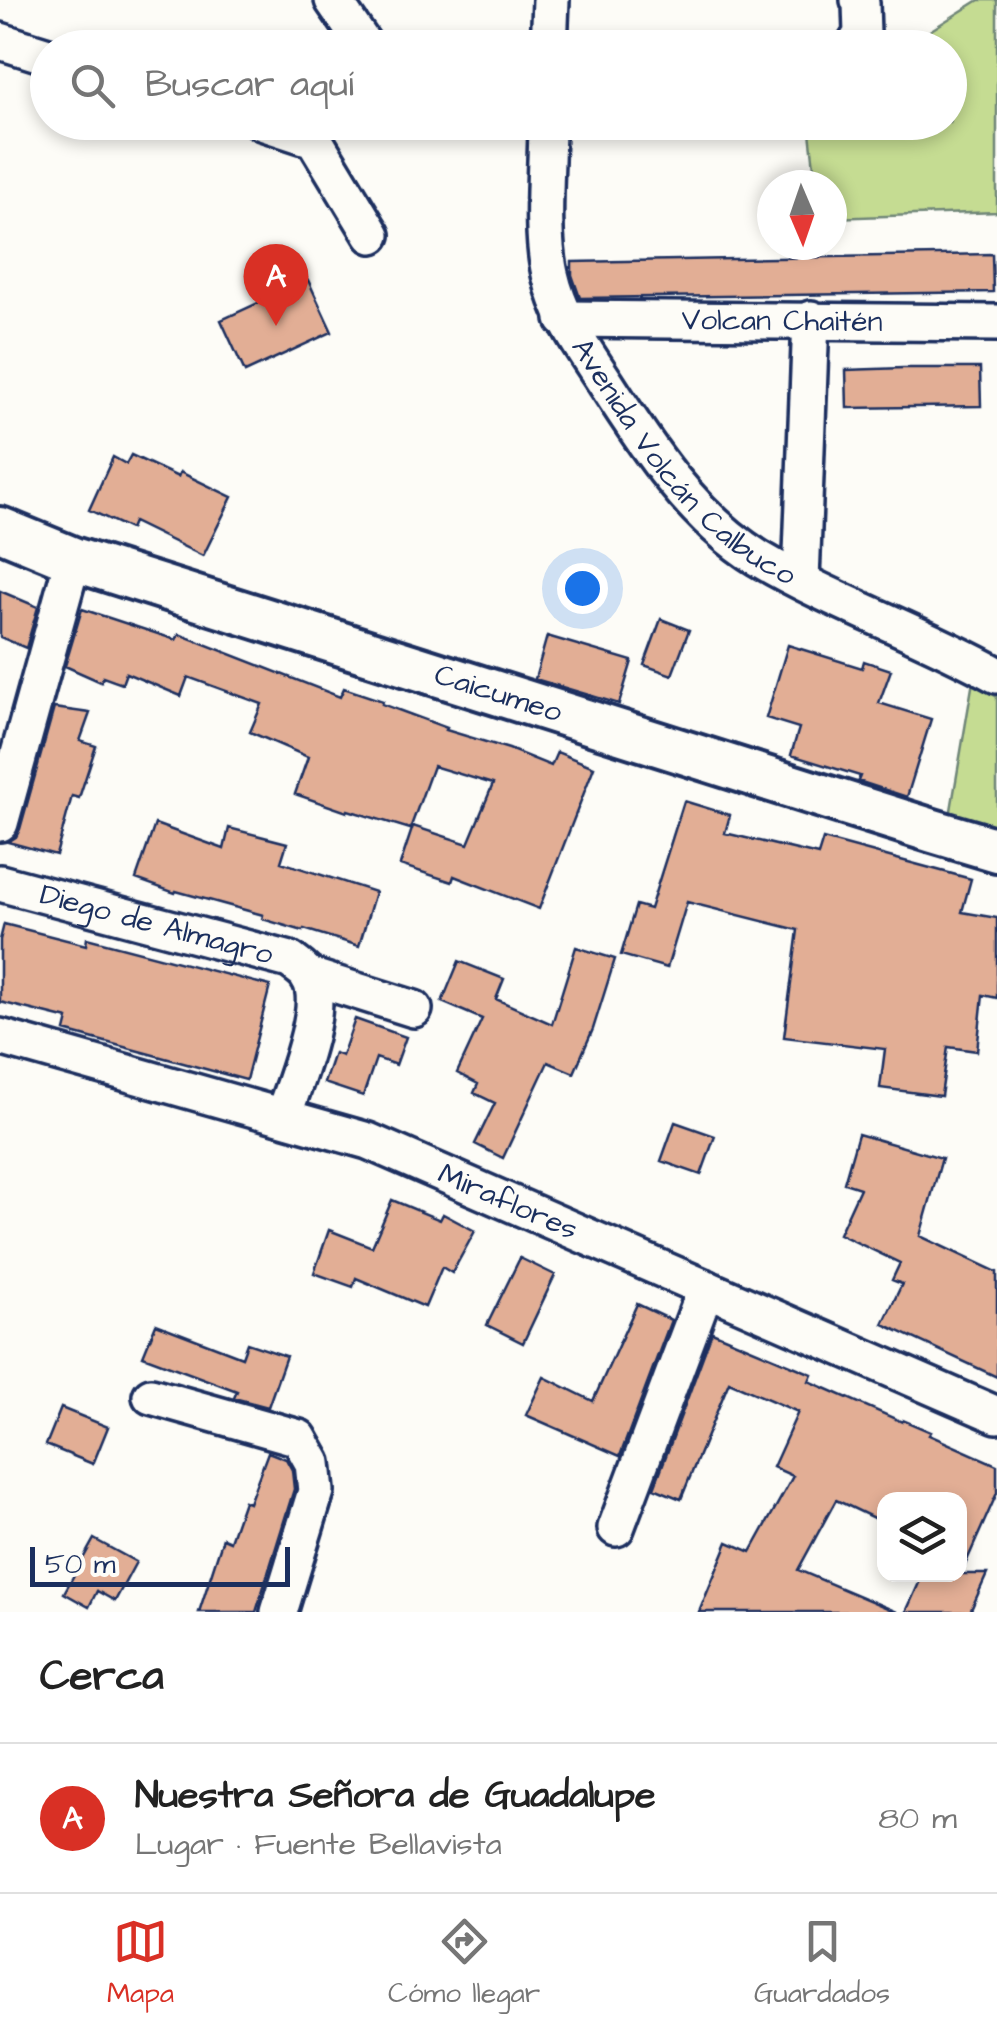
<!DOCTYPE html>
<html lang="es">
<head>
<meta charset="utf-8">
<style>
	:root { --surface:#fff; --page:#f2f2f2; --text:#222; --muted:#767676; --line:#e0e0e0; --accent:#d93025 }
	body { margin:0; font-family:"Architects Daughter",sans-serif; background:var(--page); color:var(--text) }
	.controls { position:absolute; right:30px; bottom:30px; display:grid; overflow:hidden; border-radius:20px; box-shadow:0 5px 15px #0003 }
	.controls button { width:90px; height:90px; display:grid; place-items:center; padding:0; border:0; border-bottom:2px solid var(--line); background:var(--surface); color:var(--text); font:50px sans-serif }
	.compass { position:absolute; left:757px; top:170px; width:90px; height:90px; border-radius:50%; background:var(--surface); box-shadow:0 5px 15px #0003; rotate:178deg }
	.scale { position:absolute; left:30px; bottom:25px; width:260px; box-sizing:border-box; padding-left:10px; border:5px solid #1b2f5e; border-top:0; font-size:28px; line-height:35px; white-space:nowrap; color:#1b2f5e; -webkit-text-stroke:8px #fdfcf7; paint-order:stroke }
	.you { position:absolute; left:582px; top:588px; width:35px; height:35px; margin:-25px; border:8px solid #fff; border-radius:50%; background:#1a73e8; box-shadow:0 0 0 15px #1a73e833 }
	.badge { display:grid; place-items:center; width:65px; height:65px; border-radius:50%; background:var(--accent); color:#fff; font-size:32px; font-weight:700 }
	.pin { position:absolute; translate:-50% -82px; filter:drop-shadow(0 2px 5px #0008) }
	.pin::after { content:''; position:absolute; top:52px; width:35px; height:30px; background:inherit; clip-path:polygon(0 0,100% 0,50% 100%) }
	.list { margin:0; padding:0; list-style:none }
	h2 { display:flex; justify-content:space-between; align-items:center; height:130px; margin:0; padding:0 40px; font-size:42px }
	h2 small { font-size:32px; font-weight:400; color:var(--muted) }
	.list li { display:grid; grid-template-columns:65px 1fr auto; gap:30px; align-items:center; box-sizing:border-box; height:150px; padding:0 40px; border-top:2px solid var(--line) }
	.list b { display:block; font-size:38px; white-space:nowrap }
	.list p { margin:0; font-size:32px; white-space:nowrap; color:var(--muted) }
	.list em { font-size:32px; font-style:normal; color:var(--muted) }
	.icon { flex:none; width:55px; height:55px; fill:none; stroke:currentColor; stroke-width:2; stroke-linecap:round; stroke-linejoin:round }
	.map { position:relative; flex:none; width:997px; height:1612px; overflow:hidden }
	.search { position:absolute; background:var(--surface); box-shadow:0 5px 15px #0003; left:30px; right:30px; top:30px; height:110px; display:flex; align-items:center; gap:25px; box-sizing:border-box; padding:0 35px; border-radius:55px; color:var(--muted); font-size:38px }
	.sheet { height:280px; background:var(--surface) }
	nav { display:flex; justify-content:space-around; align-items:center; box-sizing:border-box; height:140px; border-top:2px solid var(--line); background:var(--surface); font-size:28px; color:var(--muted) }
	nav a { display:grid; justify-items:center; gap:5px }
	nav .on { color:var(--accent) }
	.map>svg:first-child { display:block }
	.green { fill:#c5dc92; stroke:#708678; stroke-width:2.5 }
	.building { fill:#e2ae95; stroke:#1b2f5e; stroke-width:2.5 }
	.lines { fill:none; stroke-linecap:round; stroke-linejoin:round }
	.minor-casing { stroke:#1b2f5e; stroke-width:42 }
	.tertiary-casing { stroke:#1b2f5e; stroke-width:50 }
	.minor { stroke:#fdfcf7; stroke-width:35 }
	.tertiary { stroke:#fdfcf7; stroke-width:42 }
	.labels { text-anchor:middle; dominant-baseline:central; stroke-width:8; stroke-linejoin:round; paint-order:stroke }
	.street-label { font-size:30px; fill:#1b2f5e; stroke:#fdfcf7 }
</style>
</head>
<body>
<div class="map">
<svg width="997" height="1612" viewBox="0 0 997 1612">
	<rect width="100%" height="100%" fill="#fdfcf7"/>
	<filter id="ink" filterUnits="userSpaceOnUse"><feTurbulence type="fractalNoise" baseFrequency=".01" numOctaves="2"/><feDisplacementMap in="SourceGraphic" scale="20" xChannelSelector="R" yChannelSelector="G"/><feConvolveMatrix kernelMatrix="1 2 1 2 8 2 1 2 1" color-interpolation-filters="sRGB"/></filter>
	<g filter="url(#ink)">
		<!-- green -->
		<path class="green" d="M 979,0 L 997,0 L 997,212 L 832,218 L 832,185 L 816,185 L 809,123 L 950,122 L 950,48 L 904,47 Z
			M 973,681 L 997,697 L 997,836 L 949,822 Z"/>
		<!-- building -->
		<path class="building" d="M 992,254 L 993,292 L 580,298 L 572,275 L 572,262 Z
			M 308,280 L 332,332 L 245,372 L 221,320 Z
			M 904,368 L 980,368 L 981,406 L 847,408 L 846,370 Z
			M 131,455 L 178,477 L 180,472 L 232,497 L 203,556 L 133,522 L 130,529 L 89,510 L 113,457 L 126,464 Z
			M 0,591 L 38,607 L 26,648 L 0,637 Z
			M 82,609 L 176,640 L 179,634 L 340,697 L 344,688 L 383,701 L 382,704 L 447,728 L 446,730 L 509,749 L 551,766 L 557,752 L 594,767 L 539,909 L 454,876 L 452,882 L 400,865 L 413,826 L 468,844 L 493,784 L 433,766 L 410,829 L 348,810 L 347,812 L 295,794 L 308,757 L 250,732 L 262,704 L 188,677 L 181,696 L 126,673 L 122,684 L 103,677 L 101,682 L 65,666 Z
			M 661,619 L 689,630 L 672,675 L 644,665 Z
			M 547,636 L 632,661 L 619,704 L 535,679 Z
			M 788,645 L 862,668 L 864,661 L 891,670 L 879,703 L 931,719 L 907,797 L 858,781 L 860,776 L 791,755 L 799,728 L 766,718 Z
			M 54,708 L 90,713 L 80,741 L 96,746 L 79,798 L 72,796 L 56,855 L 8,842 L 16,837 L 20,829 Z
			M 684,801 L 730,815 L 725,833 L 818,855 L 823,839 L 971,879 L 962,912 L 997,918 L 997,998 L 983,995 L 977,1051 L 948,1047 L 941,1096 L 880,1088 L 885,1049 L 784,1037 L 798,930 L 687,902 L 667,968 L 621,955 L 636,905 L 650,909 Z
			M 155,824 L 224,849 L 229,828 L 287,843 L 281,862 L 375,892 L 359,946 L 304,929 L 303,931 L 262,919 L 263,915 L 176,891 L 175,893 L 136,879 Z
			M 4,924 L 86,945 L 87,938 L 270,986 L 246,1080 L 65,1031 L 68,1019 L 0,1002 L 0,940 Z
			M 576,947 L 615,959 L 593,1029 L 574,1073 L 548,1062 L 503,1158 L 475,1144 L 495,1103 L 474,1093 L 478,1084 L 457,1073 L 482,1019 L 442,1002 L 459,961 L 504,979 L 496,999 L 552,1024 Z
			M 355,1019 L 406,1037 L 396,1065 L 376,1058 L 363,1096 L 324,1083 L 334,1053 L 342,1056 Z
			M 675,1122 L 715,1136 L 701,1175 L 661,1161 Z
			M 858,1134 L 942,1158 L 920,1236 L 997,1272 L 997,1377 L 883,1324 L 902,1284 L 892,1280 L 900,1263 L 839,1234 L 860,1188 L 844,1183 Z
			M 392,1200 L 440,1220 L 443,1214 L 475,1231 L 452,1273 L 442,1267 L 425,1307 L 356,1278 L 353,1287 L 314,1273 L 329,1230 L 372,1247 Z
			M 520,1258 L 555,1275 L 523,1343 L 487,1325 Z
			M 637,1304 L 671,1320 L 620,1456 L 526,1415 L 544,1377 L 593,1401 Z
			M 156,1324 L 242,1357 L 247,1343 L 286,1356 L 268,1407 L 234,1398 L 237,1391 L 143,1356 Z
			M 712,1332 L 812,1374 L 809,1381 L 902,1422 L 903,1420 L 931,1432 L 929,1435 L 997,1465 L 997,1493 L 961,1574 L 987,1574 L 970,1612 L 906,1612 L 923,1574 L 960,1574 L 960,1500 L 884,1500 L 884,1523 L 836,1500 L 798,1570 L 897,1612 L 699,1612 L 728,1542 L 751,1552 L 793,1476 L 773,1467 L 798,1412 L 729,1382 L 681,1499 L 654,1488 Z
			M 61,1408 L 108,1427 L 93,1464 L 46,1445 Z
			M 268,1452 L 286,1459 L 292,1470 L 294,1489 L 256,1612 L 199,1612 L 223,1538 L 230,1541 L 244,1501 L 249,1503 Z
			M 94,1539 L 136,1562 L 115,1601 L 97,1591 L 89,1607 L 64,1593 Z"/>
		<g class="lines">
			<defs>
				<g id="minor">
					<path d="M 333,0 L 366,48"/>
					<path d="M 0,41 L 48,56"/>
					<path d="M 549,48 L 551,0"/>
					<path d="M 853,48 L 862,34 L 861,3 L 859,0"/>
					<path d="M 262,122 L 314,139 L 372,235"/>
					<path id="s1" d="M 547,122 C 547,169 540,229 550,274 C 560,318 581,345 605,382 C 646,446 692,517 758,558 C 834,603 920,632 997,675"/>
					<path id="s2" d="M 564,319 L 997,323"/>
					<path d="M 801,580 L 811,319"/>
					<path d="M 0,823 L 73,559"/>
					<path id="s3" d="M 0,883 L 290,960 C 295,964 305,970 308,976 C 328,1004 293,1086 283,1116"/>
					<path d="M 309,976 L 414,1009"/>
					<path id="s4" d="M 0,1037 L 368,1141 L 997,1415"/>
					<path d="M 151,1396 L 299,1438 L 313,1463 L 316,1491 L 279,1612"/>
					<path d="M 616,1528 L 706,1288"/>
				</g>
				<g id="tertiary">
					<path id="s5" d="M 0,529 L 73,559 L 933,831 L 997,850"/>
				</g>
			</defs>
			<!-- minor casing -->
			<use href="#minor" class="minor-casing"/>
			<!-- tertiary casing -->
			<use href="#tertiary" class="tertiary-casing"/>
			<!-- minor -->
			<use href="#minor" class="minor"/>
			<!-- tertiary -->
			<use href="#tertiary" class="tertiary"/>
		</g>
	</g>
	<g class="labels">
		<!-- street labels -->
		<g class="street-label">
			<text stroke="none"><textPath href="#s2" startOffset="218">Volcan Chaitén</textPath></text>
			<text stroke="none"><textPath href="#s1" startOffset="388">Avenida Volcán Calbuco</textPath></text>
			<text stroke="none"><textPath href="#s5" startOffset="525">Caicumeo</textPath></text>
			<text stroke="none"><textPath href="#s3" startOffset="162">Diego de Almagro</textPath></text>
			<text stroke="none"><textPath href="#s4" startOffset="535">Miraflores</textPath></text>
		</g>
	</g>
</svg>
<div class="controls">
<button><svg class="icon" aria-label="layers" viewBox="0 0 24 24"><path d="M12 4l9 5-9 5-9-5zM3 14l9 5 9-5"/></svg></button>
</div>
<svg class="compass" viewBox="-18 -18 36 36"><path d="M0-13l5 13h-10z" fill="#e53935"/><path d="M0 13l5-13h-10z" fill="#767676"/></svg>
<div class="scale">50 m</div>
<div class="you"></div>
<div class="pin badge" style="left:276px;top:326px">A</div>
<div class="search"><svg class="icon" aria-label="search" viewBox="0 0 24 24"><circle cx="10" cy="10" r="6"/><path d="M15 15l6 6"/></svg>Buscar aquí</div>
</div>
<section class="sheet">
<h2>Cerca<small></small></h2>
<ul class="list">
<li><span class="badge">A</span><div><b>Nuestra Señora de Guadalupe</b><p>Lugar · Fuente Bellavista</p></div><em>80 m</em></li>
</ul>
</section>
<nav>
<a class="on"><svg class="icon" aria-label="map" viewBox="0 0 24 24"><path d="M3 6l6-2 6 2 6-2v14l-6 2-6-2-6 2zM9 4v14M15 6v14"/></svg>Mapa</a>
<a><svg class="icon" aria-label="directions" viewBox="0 0 24 24"><path d="M12 3l9 9-9 9-9-9zM9 14v-3h6M13 9l2 2-2 2"/></svg>Cómo llegar</a>
<a><svg class="icon" aria-label="saved" viewBox="0 0 24 24"><path d="M7 4h10v16l-5-4-5 4z"/></svg>Guardados</a>
</nav>
</body>
</html>
